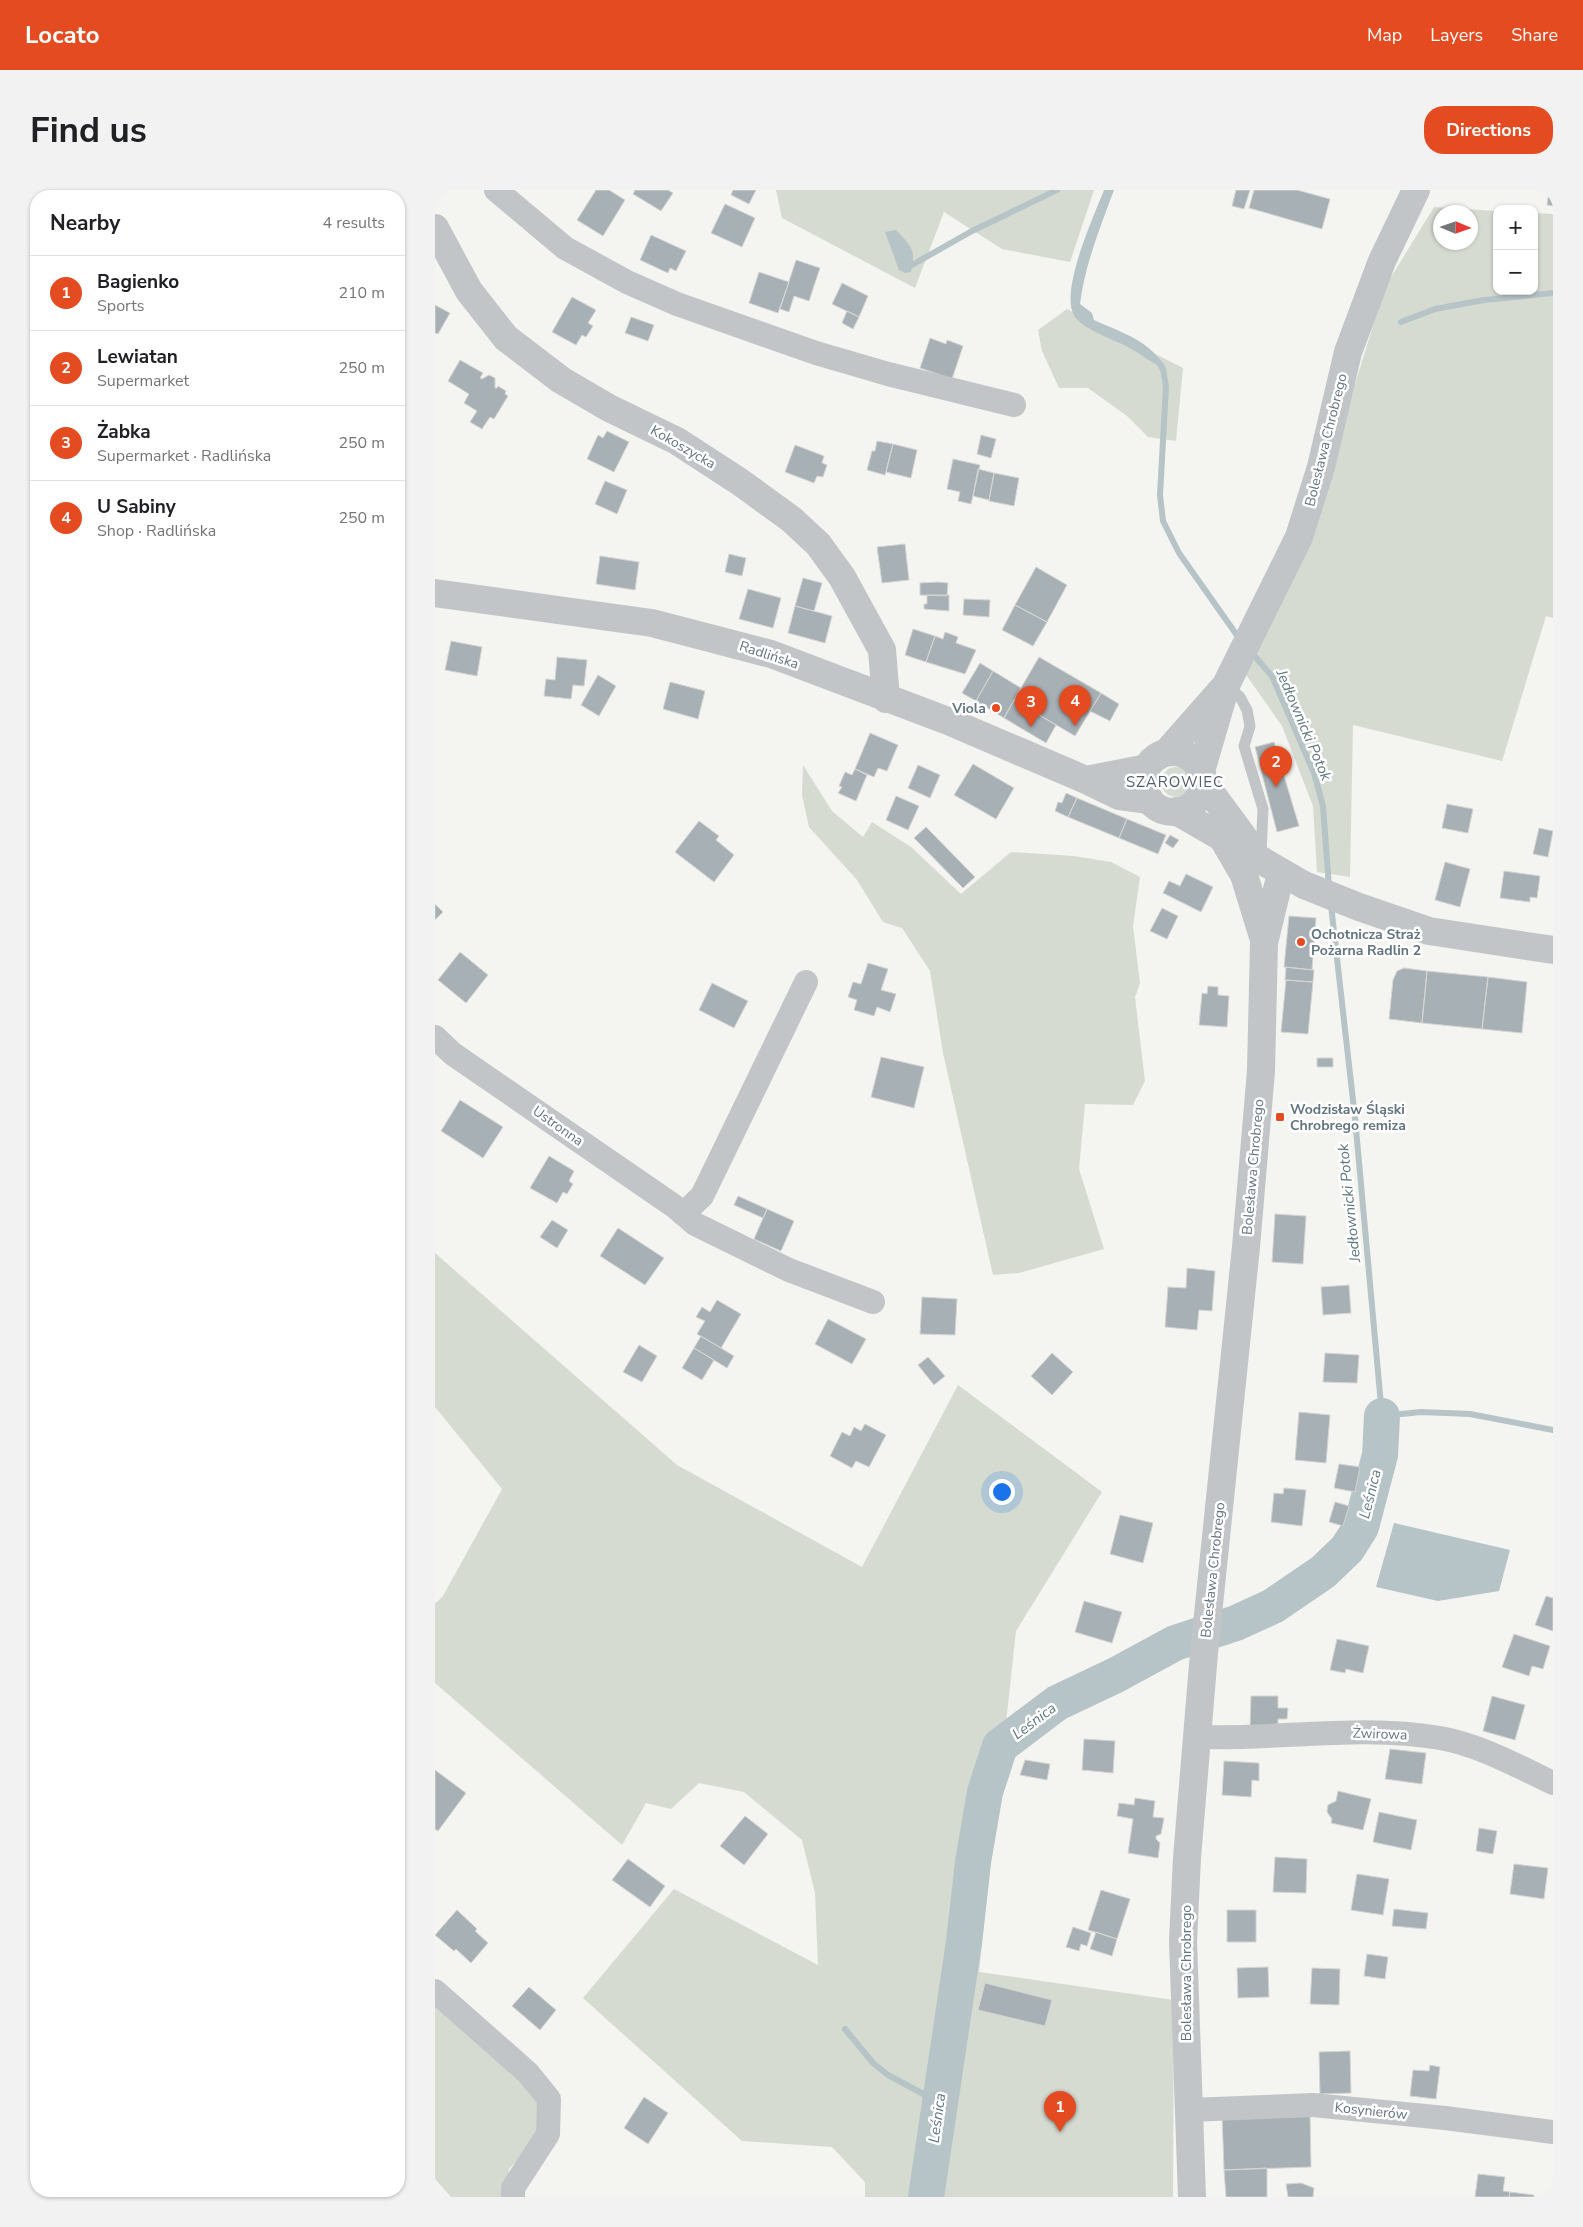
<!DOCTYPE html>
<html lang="en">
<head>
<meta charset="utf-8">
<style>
	:root { --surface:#fff; --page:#f2f2f2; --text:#202124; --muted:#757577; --line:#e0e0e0; --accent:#e44b20 }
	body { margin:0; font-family:"Nunito Sans",sans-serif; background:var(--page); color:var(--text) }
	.controls { position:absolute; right:15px; top:15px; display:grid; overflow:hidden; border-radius:10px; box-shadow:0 1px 4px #0004 }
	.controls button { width:45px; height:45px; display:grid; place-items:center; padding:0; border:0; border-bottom:1px solid var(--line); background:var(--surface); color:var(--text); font:25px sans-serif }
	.compass { position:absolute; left:998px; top:15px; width:45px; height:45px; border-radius:50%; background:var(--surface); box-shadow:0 1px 4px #0004; rotate:92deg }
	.you { position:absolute; left:566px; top:1301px; width:18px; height:18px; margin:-12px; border:4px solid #fff; border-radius:50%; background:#1a73e8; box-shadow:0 0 0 8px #1a73e833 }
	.badge { display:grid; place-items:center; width:32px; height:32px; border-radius:50%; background:var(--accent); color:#fff; font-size:16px; font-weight:700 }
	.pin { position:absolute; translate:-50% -41px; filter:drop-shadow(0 1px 2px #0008) }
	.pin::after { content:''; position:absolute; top:26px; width:18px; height:15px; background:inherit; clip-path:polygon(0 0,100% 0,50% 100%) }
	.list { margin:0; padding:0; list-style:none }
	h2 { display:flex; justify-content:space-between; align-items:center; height:65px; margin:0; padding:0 20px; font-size:21px }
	h2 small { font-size:16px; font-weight:400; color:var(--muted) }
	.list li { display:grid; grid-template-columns:32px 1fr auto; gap:15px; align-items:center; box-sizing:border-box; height:75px; padding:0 20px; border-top:1px solid var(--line) }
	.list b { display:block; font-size:19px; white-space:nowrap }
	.list p { margin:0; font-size:16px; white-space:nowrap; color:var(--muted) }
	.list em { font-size:16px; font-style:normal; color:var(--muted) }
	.map { position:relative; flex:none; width:1118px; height:2007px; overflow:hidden; border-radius:20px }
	header { display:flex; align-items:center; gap:30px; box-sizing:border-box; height:70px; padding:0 25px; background:var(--accent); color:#fff }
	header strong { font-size:24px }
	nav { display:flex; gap:28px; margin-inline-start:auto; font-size:18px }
	.intro { display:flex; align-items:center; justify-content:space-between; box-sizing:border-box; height:120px; padding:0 30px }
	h1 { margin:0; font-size:35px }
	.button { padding:12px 22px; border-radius:20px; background:var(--accent); color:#fff; font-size:18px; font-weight:700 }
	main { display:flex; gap:30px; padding:0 30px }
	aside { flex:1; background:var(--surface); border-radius:20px; box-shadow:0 1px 4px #0004 }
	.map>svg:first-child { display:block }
	.green { fill:#d5dbd1; fill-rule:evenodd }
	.water { fill:#b6c4c7 }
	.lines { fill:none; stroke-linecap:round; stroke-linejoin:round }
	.stream { stroke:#b6c4c7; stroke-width:6 }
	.river { stroke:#b6c4c7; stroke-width:36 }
	.building { fill:#a7b0b5; stroke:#d5d5d3 }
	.service { stroke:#c1c5c8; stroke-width:11 }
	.minor { stroke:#c1c5c8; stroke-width:24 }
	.tertiary { stroke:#c1c5c8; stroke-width:28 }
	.poi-dot { fill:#e44b20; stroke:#fff; stroke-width:2 }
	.labels { text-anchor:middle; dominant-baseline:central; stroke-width:5; stroke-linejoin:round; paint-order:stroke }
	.street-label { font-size:14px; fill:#637481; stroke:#fff }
	.poi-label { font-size:14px; font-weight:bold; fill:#637481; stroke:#fff; text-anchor:start }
	.water-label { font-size:15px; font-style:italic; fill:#5f777f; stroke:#fff }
	.neighbourhood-label { font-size:15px; letter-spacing:1px; fill:#515d66; stroke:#fff }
</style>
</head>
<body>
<header>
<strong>Locato</strong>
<nav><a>Map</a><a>Layers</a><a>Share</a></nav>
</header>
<div class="intro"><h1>Find us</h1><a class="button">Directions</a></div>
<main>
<aside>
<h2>Nearby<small>4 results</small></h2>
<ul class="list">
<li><span class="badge">1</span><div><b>Bagienko</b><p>Sports</p></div><em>210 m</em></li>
<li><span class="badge">2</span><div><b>Lewiatan</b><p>Supermarket</p></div><em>250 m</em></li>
<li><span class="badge">3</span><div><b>Żabka</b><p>Supermarket · Radlińska</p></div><em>250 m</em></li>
<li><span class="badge">4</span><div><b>U Sabiny</b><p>Shop · Radlińska</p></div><em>250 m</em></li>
</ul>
</aside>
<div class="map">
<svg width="1118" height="2007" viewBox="0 0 1118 2007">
	<rect width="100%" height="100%" fill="#f4f4f0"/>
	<!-- green -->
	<path class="green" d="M 341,0 L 659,0 L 635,72 L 567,59 L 509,22 L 480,98 L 347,28 Z
		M 999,17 L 1062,21 L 1062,101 L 1099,101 L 1099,23 L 1118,24 L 1118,428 L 1111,426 L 1067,571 L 918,535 L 915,687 L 882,682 L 878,616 L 847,536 L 809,482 L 866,369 L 950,97 ZM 1006,22 L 1036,22 L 1036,52 L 1006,52 Z
		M 632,119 L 748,178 L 741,251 L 713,247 L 692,226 L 653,198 L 624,198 L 607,161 L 603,140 Z
		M 368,575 L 397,621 L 428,647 L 437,632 L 476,657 L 526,704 L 576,662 L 639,666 L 676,672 L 705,687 L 698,736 L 705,793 L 700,807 L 710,891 L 698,915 L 650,914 L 644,979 L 669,1059 L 584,1083 L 558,1085 L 508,863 L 495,781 L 467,738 L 448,732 L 422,690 L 374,637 L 367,605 Z
		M726 592a15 15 0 1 1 30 0a15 15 0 1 1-30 0Z
		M 0,1063 L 242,1275 L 427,1377 L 523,1195 L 667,1302 L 581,1441 L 544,1782 L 739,1810 L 738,2007 L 430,2007 L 430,1992 L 397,1957 L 307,1951 L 148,1808 L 239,1699 L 383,1775 L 380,1703 L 367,1650 L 309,1602 L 264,1593 L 236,1619 L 211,1613 L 187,1655 L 0,1493 L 0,1414 L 8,1406 L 67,1299 L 0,1217 Z
		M 0,1816 L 100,1901 L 106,1929 L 98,1954 L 74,1979 L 69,2007 L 16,2007 L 0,1989 Z"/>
	<!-- water -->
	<path class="water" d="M 669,0 L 679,0 C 665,38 650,74 645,114 L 657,123 L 659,130 C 688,143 716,151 732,180 C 724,178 700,160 689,155 C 676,149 647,138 640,127 C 623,104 659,26 669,0 Z
		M 461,40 C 477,57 481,59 476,82 L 470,83 L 464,80 L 450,42 Z
		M 959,1333 L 1075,1360 L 1064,1401 L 1003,1411 L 941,1397 Z"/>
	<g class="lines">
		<!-- stream -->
		<path class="stream" d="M 477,75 L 537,41 L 622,0
			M 966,132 L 1000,119 L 1049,110 L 1118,103
			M 725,174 L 728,179 L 731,196 L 725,305 L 728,331 L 744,363 L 806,451
			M 815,461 L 837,486 L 879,583 L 888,616 L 894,697
			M 896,715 L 920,928 L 947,1226 L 986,1222 L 1035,1224 L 1118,1240
			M 410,1839 L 438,1873 L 453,1885 L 505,1913"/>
		<!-- river -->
		<path class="river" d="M 491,2007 L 529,1752 L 538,1672 L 550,1602 L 565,1556 L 622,1513 L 681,1485 L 740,1453 L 801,1433 L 838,1416 L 888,1382 L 912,1359 L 926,1337 L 945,1265 L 947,1226"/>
	</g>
	<!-- building -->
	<path class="building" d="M 161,0 L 174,0 L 190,10 L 168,46 L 142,30 Z
		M 200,0 L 233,0 L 238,3 L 226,21 L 198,4 Z
		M 298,0 L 321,0 L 314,14 L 296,5 Z
		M 801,0 L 815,0 L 809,19 L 797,16 Z
		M 819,0 L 862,0 L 895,9 L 887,39 L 814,18 Z
		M 1114,0 L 1118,0 L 1118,16 L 1112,15 Z
		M 290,14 L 320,28 L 307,57 L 276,43 Z
		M 216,45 L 251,61 L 241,81 L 235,78 L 233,83 L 205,70 Z
		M 361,70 L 385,78 L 374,111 L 359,106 L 354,122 L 345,119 Z
		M 324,82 L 354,92 L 343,123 L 314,113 Z
		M 407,93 L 433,106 L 424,127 L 397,114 Z
		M 137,107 L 161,120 L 153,133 L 158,136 L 151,147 L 147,145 L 141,155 L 117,142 Z
		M 0,115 L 15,123 L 3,144 L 0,143 Z
		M 412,121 L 424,127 L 418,139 L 407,133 Z
		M 196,127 L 219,135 L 213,151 L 190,143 Z
		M 495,148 L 511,154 L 512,150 L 528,156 L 517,189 L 485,178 Z
		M 25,170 L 48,183 L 45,188 L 47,189 L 54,185 L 60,188 L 60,198 L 62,198 L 63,196 L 71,201 L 70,204 L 73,206 L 59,229 L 55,227 L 47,239 L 35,232 L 42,221 L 29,213 L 34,204 L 13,191 Z
		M 172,241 L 194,252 L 179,282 L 152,269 L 163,245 L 168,248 Z
		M 546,245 L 561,249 L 556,268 L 542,264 Z
		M 442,251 L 458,254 L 450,285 L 432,280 L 437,261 L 440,261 Z
		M 458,254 L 482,260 L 476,288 L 451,282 Z
		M 360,255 L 389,266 L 387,273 L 392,275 L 388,287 L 382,286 L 379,293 L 350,282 Z
		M 518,269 L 545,275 L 536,314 L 523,311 L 525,302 L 512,299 Z
		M 543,279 L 559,283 L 554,310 L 538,306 Z
		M 559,283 L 584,288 L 579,316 L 554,311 Z
		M 170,291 L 192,300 L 182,324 L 160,314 Z
		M 470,354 L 474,390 L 447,393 L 442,357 Z
		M 294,364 L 311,368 L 307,386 L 290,382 Z
		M 165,366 L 204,372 L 200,400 L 161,394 Z
		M 601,377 L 632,395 L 612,432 L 580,415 Z
		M 368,388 L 387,393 L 379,421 L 360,416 Z
		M 503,392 L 513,393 L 512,406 L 485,405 L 485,393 Z
		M 313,399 L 346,408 L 338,438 L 304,429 Z
		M 492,405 L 514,405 L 514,421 L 489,419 L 489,414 L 492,414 Z
		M 529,409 L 555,410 L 554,427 L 528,425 Z
		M 580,415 L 612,432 L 598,456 L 567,440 Z
		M 360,416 L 397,426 L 390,453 L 353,443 Z
		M 478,439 L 500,446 L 491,472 L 470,465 Z
		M 510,442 L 523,447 L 521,453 L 541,460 L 530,484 L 491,472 L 500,446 L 508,449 Z
		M 16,451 L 47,457 L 42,486 L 10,480 Z
		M 122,467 L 152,470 L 149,496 L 138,495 L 136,509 L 109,506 L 111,489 L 120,490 Z
		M 604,467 L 666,503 L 640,546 L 579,510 Z
		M 545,473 L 558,481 L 541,511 L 527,503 Z
		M 558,481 L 586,498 L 569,528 L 541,511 Z
		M 163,485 L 181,496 L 164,526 L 146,515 Z
		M 235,492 L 270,501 L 263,529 L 228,519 Z
		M 666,503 L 684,514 L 675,531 L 655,521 Z
		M 579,510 L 621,535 L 611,553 L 569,528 Z
		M 435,543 L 463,555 L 452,581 L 443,578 L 439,587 L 420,579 Z
		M 839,552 L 864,636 L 842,642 L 820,557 Z
		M 538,574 L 579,598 L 561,629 L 519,605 Z
		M 483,575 L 505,585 L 495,608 L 473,598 Z
		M 420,579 L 432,585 L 421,611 L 403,603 L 407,597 L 404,596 L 410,582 L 417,585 Z
		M 631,603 L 642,608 L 633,627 L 620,621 L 623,612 L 627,613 Z
		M 461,606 L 484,616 L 473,640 L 451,630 Z
		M 642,608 L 692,629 L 684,648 L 633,627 Z
		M 1012,614 L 1038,619 L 1033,643 L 1007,638 Z
		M 692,629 L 731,645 L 723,664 L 684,648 Z
		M 264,631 L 284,646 L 281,650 L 299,665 L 279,692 L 240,662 Z
		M 491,637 L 540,687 L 528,698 L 479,648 Z
		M 1104,638 L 1118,641 L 1113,667 L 1098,664 Z
		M 735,645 L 744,650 L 738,658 L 730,653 Z
		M 1010,672 L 1035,679 L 1025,717 L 1000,710 Z
		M 1069,681 L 1105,686 L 1102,708 L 1095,707 L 1095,712 L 1065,708 Z
		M 751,684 L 778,697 L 766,722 L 728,703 L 734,691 L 745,696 Z
		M 0,714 L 8,722 L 0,730 Z
		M 727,718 L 743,726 L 732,749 L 715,741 Z
		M 854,726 L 881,728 L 877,780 L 849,777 Z
		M 25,762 L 53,785 L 31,813 L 3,790 Z
		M 433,773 L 453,779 L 446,800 L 461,804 L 455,822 L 442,817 L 439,826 L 419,820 L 422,810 L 413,807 L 418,792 L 426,794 Z
		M 851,777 L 879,780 L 878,792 L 850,790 Z
		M 969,778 L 992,781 L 987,833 L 954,829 L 958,790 L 962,781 Z
		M 992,781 L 1053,787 L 1047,839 L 987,833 Z
		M 1053,787 L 1092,792 L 1087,843 L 1047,839 Z
		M 851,790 L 878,792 L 873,844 L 846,842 Z
		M 277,793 L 313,811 L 299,838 L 264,820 Z
		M 773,796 L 783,797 L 783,805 L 794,806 L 792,837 L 764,835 L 767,803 L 772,804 Z
		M 446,867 L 489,877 L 479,918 L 436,907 Z
		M 882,868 L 898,868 L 898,877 L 882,877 Z
		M 25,910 L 68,937 L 48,968 L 6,941 Z
		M 114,966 L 139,981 L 134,991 L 138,994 L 132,1004 L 128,1002 L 122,1013 L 95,998 Z
		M 303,1006 L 332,1019 L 328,1028 L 299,1015 Z
		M 332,1019 L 359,1031 L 346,1061 L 319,1049 Z
		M 840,1024 L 871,1026 L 868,1074 L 837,1072 Z
		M 117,1030 L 133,1040 L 122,1058 L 105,1047 Z
		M 183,1038 L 229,1068 L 210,1095 L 165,1066 Z
		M 752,1078 L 780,1081 L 777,1121 L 764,1120 L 762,1140 L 730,1137 L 733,1097 L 751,1098 Z
		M 914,1095 L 916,1123 L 888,1125 L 886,1097 Z
		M 487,1107 L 522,1109 L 520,1145 L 485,1144 Z
		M 282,1110 L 306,1124 L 286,1158 L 262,1144 L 270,1131 L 261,1127 L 267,1117 L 275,1122 Z
		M 393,1129 L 431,1149 L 417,1174 L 380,1154 Z
		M 266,1146 L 299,1166 L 292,1178 L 259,1158 Z
		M 204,1155 L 222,1166 L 207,1192 L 188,1182 Z
		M 259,1158 L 279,1170 L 267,1190 L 247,1178 Z
		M 617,1163 L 638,1182 L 617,1205 L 596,1186 Z
		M 890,1163 L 924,1165 L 922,1193 L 888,1192 Z
		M 493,1167 L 510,1186 L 499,1195 L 483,1175 Z
		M 864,1222 L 895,1225 L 891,1273 L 860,1270 Z
		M 430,1234 L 451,1245 L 434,1277 L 421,1271 L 417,1278 L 395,1266 L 407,1242 L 415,1246 L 419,1237 L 426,1241 Z
		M 904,1274 L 925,1277 L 920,1302 L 899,1298 Z
		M 849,1298 L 871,1300 L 867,1336 L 836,1332 L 839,1303 L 848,1304 Z
		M 900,1312 L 914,1316 L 908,1336 L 894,1332 Z
		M 685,1325 L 718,1333 L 708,1373 L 675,1364 Z
		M 1111,1406 L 1118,1408 L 1118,1441 L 1100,1435 Z
		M 649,1411 L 687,1422 L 677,1453 L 640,1442 Z
		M 1079,1444 L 1115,1456 L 1108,1479 L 1097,1476 L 1094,1486 L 1067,1477 Z
		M 902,1449 L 934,1456 L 928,1483 L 911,1479 L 910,1483 L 895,1480 Z
		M 816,1506 L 843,1506 L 843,1518 L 853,1518 L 852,1529 L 843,1529 L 843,1537 L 815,1537 Z
		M 1057,1506 L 1090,1515 L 1080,1550 L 1048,1541 Z
		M 649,1549 L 680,1551 L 678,1583 L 647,1580 Z
		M 955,1559 L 991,1563 L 987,1594 L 950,1589 Z
		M 590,1570 L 615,1574 L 612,1590 L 585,1585 Z
		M 789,1571 L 824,1573 L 824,1591 L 817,1590 L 816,1607 L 787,1605 Z
		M 0,1580 L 31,1603 L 3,1641 L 0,1639 Z
		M 903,1601 L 936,1609 L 928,1640 L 896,1633 L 897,1629 L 892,1622 L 893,1615 L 901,1611 Z
		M 700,1608 L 720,1611 L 718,1627 L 729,1628 L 726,1644 L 721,1646 L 721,1649 L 725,1653 L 723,1668 L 693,1663 L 698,1629 L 682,1626 L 684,1613 L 699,1615 Z
		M 944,1622 L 982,1630 L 976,1660 L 938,1652 Z
		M 310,1626 L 333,1644 L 309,1675 L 285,1656 Z
		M 1044,1638 L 1062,1641 L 1058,1664 L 1041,1661 Z
		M 840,1667 L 872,1669 L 871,1703 L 838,1702 Z
		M 193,1669 L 230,1696 L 215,1717 L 177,1690 Z
		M 1079,1674 L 1113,1678 L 1109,1709 L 1075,1704 Z
		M 922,1684 L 954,1689 L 948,1725 L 916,1720 Z
		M 666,1700 L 695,1709 L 682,1749 L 653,1740 Z
		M 959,1719 L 993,1723 L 991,1739 L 957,1736 Z
		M 22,1720 L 42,1739 L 40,1741 L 53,1753 L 36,1773 L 21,1759 L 19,1761 L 0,1745 Z
		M 792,1720 L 821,1720 L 821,1752 L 792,1752 Z
		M 638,1737 L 656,1743 L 652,1756 L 646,1754 L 644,1761 L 631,1757 Z
		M 661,1742 L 682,1749 L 677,1766 L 655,1759 Z
		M 932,1764 L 953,1767 L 950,1789 L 929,1786 Z
		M 833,1777 L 834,1807 L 803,1808 L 802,1778 Z
		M 877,1778 L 905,1779 L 904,1815 L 875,1814 Z
		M 550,1793 L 617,1810 L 610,1836 L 543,1820 Z
		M 94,1797 L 121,1820 L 105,1840 L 77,1816 Z
		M 915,1861 L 916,1903 L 885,1904 L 884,1862 Z
		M 995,1875 L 1005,1877 L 1001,1909 L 975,1906 L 978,1880 L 994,1881 Z
		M 209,1907 L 233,1923 L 213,1954 L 189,1938 Z
		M 875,1921 L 876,1977 L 789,1980 L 787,1925 Z
		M 832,1978 L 832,2007 L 791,2007 L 789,1980 Z
		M 1043,1984 L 1070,1987 L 1068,2001 L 1075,2002 L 1074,2007 L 1040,2007 Z
		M 866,1993 L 879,1998 L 878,2007 L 853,2007 L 851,1994 Z
		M 1075,2002 L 1099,2005 L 1099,2007 L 1074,2007 Z"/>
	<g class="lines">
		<!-- service -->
		<path class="service" d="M 791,495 L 805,507 L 812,520 L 815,536 L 809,556 L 828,619 L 826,663"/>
		<!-- minor -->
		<path class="minor" d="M 61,0 L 130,58 L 192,92 L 242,114 L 381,163 L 453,184 L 579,215
			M 0,847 L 18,864 L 239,1016 L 260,1034 L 354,1080 L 438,1112
			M 248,1024 L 267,1006 L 371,792
			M 762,1547 C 843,1550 925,1534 1005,1548 C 1045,1555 1082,1576 1118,1593
			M 0,1801 L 93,1883 L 114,1909 L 113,1944 L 78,1998 L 78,2007
			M 754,1920 L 878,1915 L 1010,1928 L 1118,1942"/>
		<!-- tertiary -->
		<path class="tertiary" d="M 0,38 L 34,101 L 71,148 L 126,190 L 174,218 L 242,251 L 305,292 L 356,329 L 383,354 L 407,387 L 447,460 L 451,509
			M 0,403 L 217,433 L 336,464 L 513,531 L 651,590 L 684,606 L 715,610
			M 732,562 L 791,495 L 864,347 L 886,277 L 913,162 L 947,71 L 981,0
			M708 592a30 30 0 1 1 60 0a30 30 0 1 1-60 0Z
			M 766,581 L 788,506
			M 651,590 L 712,578
			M 768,592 L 818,660
			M 741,621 L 869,695 L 924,717 L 994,741 L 1118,760
			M 788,649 L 809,685 L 829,750
			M 757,2007 L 748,1751 L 752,1668 L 769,1463 L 811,1057 L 826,881 L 829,753 L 846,683"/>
	</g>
	<!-- markers -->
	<g class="poi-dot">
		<circle cx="561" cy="518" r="5"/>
		<circle cx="866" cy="752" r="5"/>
		<rect x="840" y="922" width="10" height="10" rx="2.5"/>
	</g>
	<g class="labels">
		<!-- street labels -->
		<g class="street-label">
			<text transform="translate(891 250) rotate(-76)">Bolesława Chrobrego</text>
			<text transform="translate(248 257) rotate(30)">Kokoszycka</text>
			<text transform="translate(334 465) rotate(18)">Radlińska</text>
			<text transform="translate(123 936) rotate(35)">Ustronna</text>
			<text transform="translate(818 977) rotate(-85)">Bolesława Chrobrego</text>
			<text transform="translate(778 1380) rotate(-84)">Bolesława Chrobrego</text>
			<text transform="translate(945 1544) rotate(2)">Żwirowa</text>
			<text transform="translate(751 1783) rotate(-90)">Bolesława Chrobrego</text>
			<text transform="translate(936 1921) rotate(6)">Kosynierów</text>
		</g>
		<!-- poi labels -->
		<g class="poi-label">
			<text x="551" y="518" text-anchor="end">Viola</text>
			<text x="876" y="744">Ochotnicza Straż<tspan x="876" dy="16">Pożarna Radlin 2</tspan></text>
			<text x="855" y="919">Wodzisław Śląski<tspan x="855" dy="16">Chrobrego remiza</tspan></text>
		</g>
		<!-- water labels -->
		<g class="water-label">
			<text transform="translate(869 535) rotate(67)">Jedłownicki Potok</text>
			<text transform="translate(914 1013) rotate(-96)">Jedłownicki Potok</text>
			<text transform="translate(935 1304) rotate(-76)">Leśnica</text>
			<text transform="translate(599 1531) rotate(-37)">Leśnica</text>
			<text transform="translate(502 1928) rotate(-82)">Leśnica</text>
		</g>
		<!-- neighbourhood labels -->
		<g class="neighbourhood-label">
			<text x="740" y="592">SZAROWIEC</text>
		</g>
	</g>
</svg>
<div class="controls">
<button>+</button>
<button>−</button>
</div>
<svg class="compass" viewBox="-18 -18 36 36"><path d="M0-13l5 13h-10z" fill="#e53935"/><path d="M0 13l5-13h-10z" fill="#757577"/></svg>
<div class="you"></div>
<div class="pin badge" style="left:625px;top:1942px">1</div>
<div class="pin badge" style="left:841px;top:597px">2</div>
<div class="pin badge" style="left:596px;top:537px">3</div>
<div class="pin badge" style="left:640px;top:536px">4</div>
</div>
</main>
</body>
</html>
